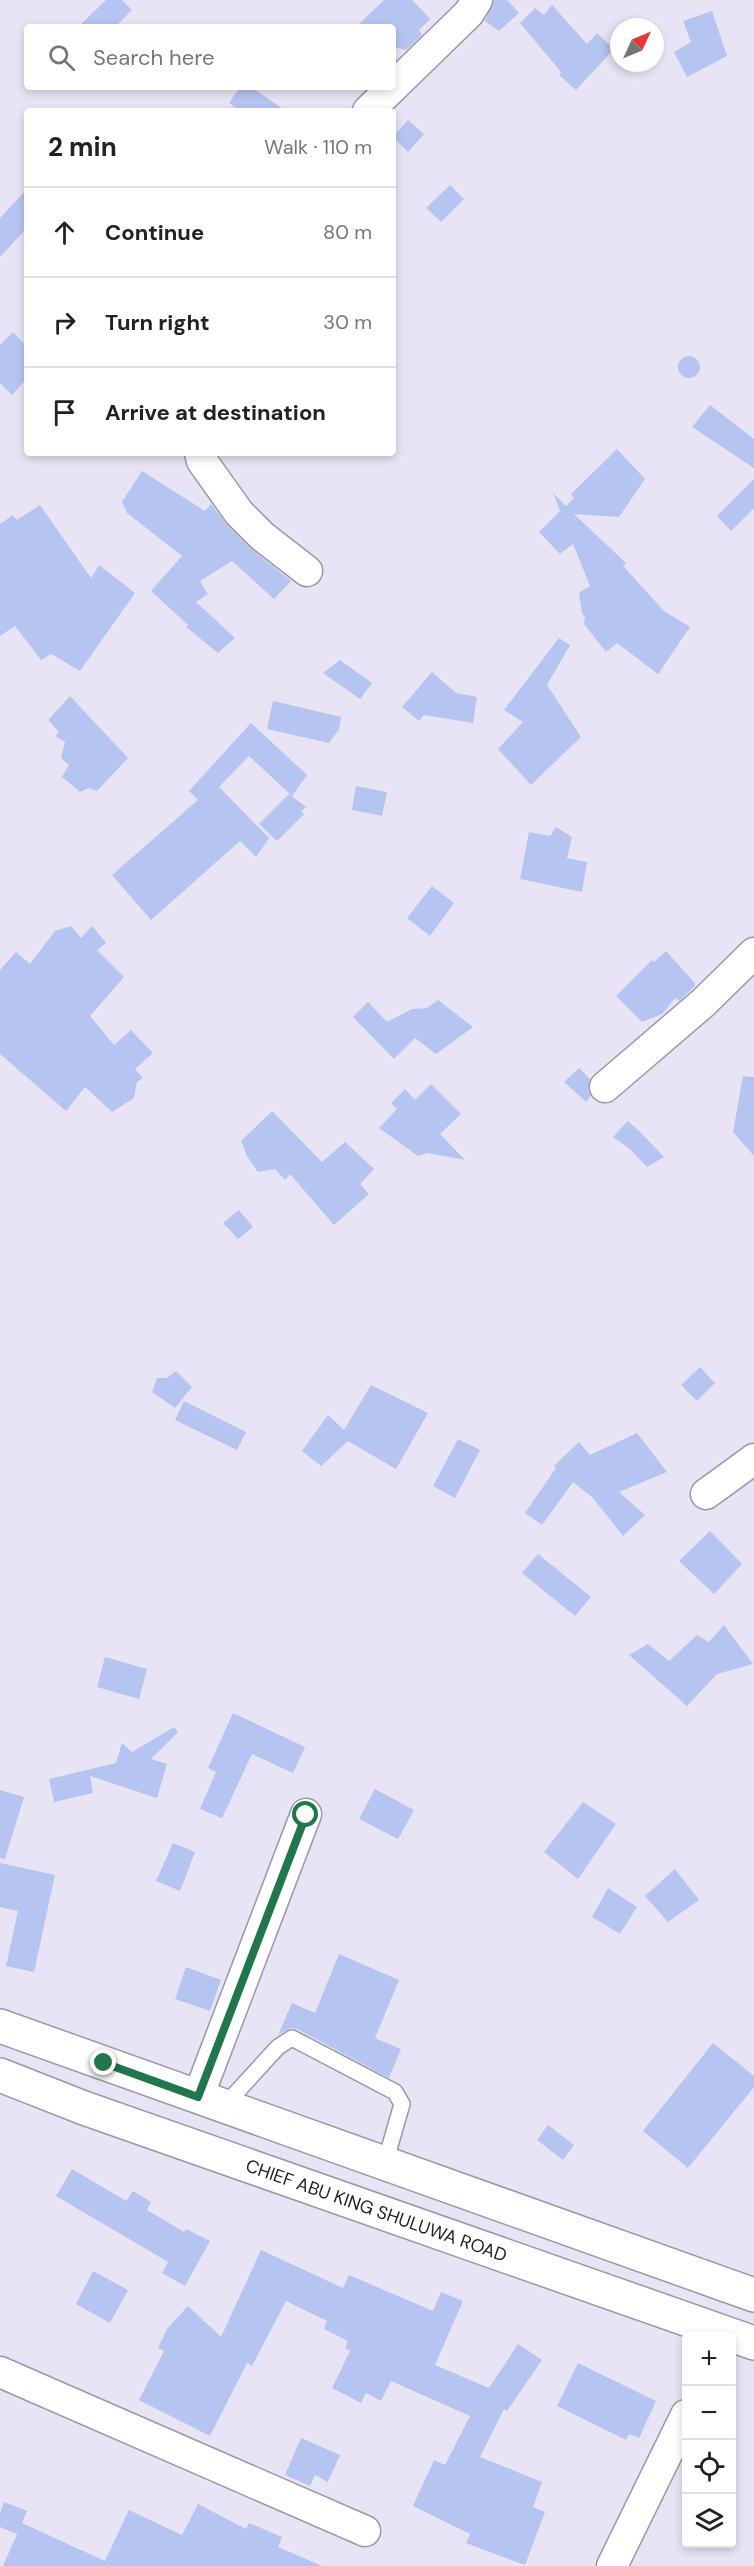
<!DOCTYPE html>
<html lang="en">
<head>
<meta charset="utf-8">
<style>
	:root { --surface:#fff; --page:#f6f6f6; --text:#222; --muted:#767676; --line:#e0e0e0 }
	body { margin:0; font-family:"DM Sans",sans-serif; background:var(--page); color:var(--text) }
	.controls { position:absolute; right:18px; bottom:18px; display:grid; overflow:hidden; border-radius:6px; box-shadow:0 3px 9px #0003 }
	.controls button { width:54px; height:54px; display:grid; place-items:center; padding:0; border:0; border-bottom:2px solid var(--line); background:var(--surface); color:var(--text); font:30px sans-serif }
	.compass { position:absolute; left:610px; top:18px; width:54px; height:54px; border-radius:50%; background:var(--surface); box-shadow:0 3px 9px #0003; rotate:46deg }
	.stop { position:absolute; width:18px; height:18px; margin:-14px; border:4px solid #1f774b; border-radius:50%; background:#fff }
	.stop.end { background:#1f774b; border-color:#fff; box-shadow:0 2px 6px #0008 }
	.list { margin:0; padding:0; list-style:none }
	h2 { display:flex; justify-content:space-between; align-items:center; height:78px; margin:0; padding:0 24px; font-size:26px }
	h2 small { font-size:20px; font-weight:400; color:var(--muted) }
	.list li { display:grid; grid-template-columns:39px 1fr auto; gap:18px; align-items:center; box-sizing:border-box; height:90px; padding:0 24px; border-top:2px solid var(--line) }
	.list b { display:block; font-size:22px; white-space:nowrap }
	.list em { font-size:20px; font-style:normal; color:var(--muted) }
	.icon { flex:none; width:33px; height:33px; fill:none; stroke:currentColor; stroke-width:2; stroke-linecap:round; stroke-linejoin:round }
	.map { position:relative; flex:none; width:754px; height:2566px; overflow:hidden }
	.search { position:absolute; background:var(--surface); box-shadow:0 3px 9px #0003; left:24px; top:24px; width:372px; height:66px; display:flex; align-items:center; gap:15px; box-sizing:border-box; padding:0 21px; border-radius:6px; color:var(--muted); font-size:22px }
	.panel { position:absolute; background:var(--surface); box-shadow:0 3px 9px #0003; left:24px; top:108px; width:372px; height:348px; border-radius:6px }
	.map>svg:first-child { display:block }
	.building { fill:#b5c4f1 }
	.lines { fill:none; stroke-linecap:round; stroke-linejoin:round }
	.service-casing { stroke:#9b97a6; stroke-width:18 }
	.minor-casing { stroke:#9b97a6; stroke-width:33 }
	.tertiary-casing { stroke:#9b97a6; stroke-width:36 }
	.service { stroke:#fff; stroke-width:15 }
	.minor { stroke:#fff; stroke-width:30 }
	.tertiary { stroke:#fff; stroke-width:33 }
	.route { stroke:#1f774b; stroke-width:8 }
	.labels { text-anchor:middle; dominant-baseline:central; stroke-width:4.5; stroke-linejoin:round; paint-order:stroke }
	.street-label { font-size:18px; fill:#1f1e23; stroke:#f6f3fd }
</style>
</head>
<body>
<div class="map">
<svg width="754" height="2566" viewBox="0 0 754 2566">
	<rect width="100%" height="100%" fill="#e9e4f5"/>
	<!-- building -->
	<path class="building" d="M 106,0 L 122,0 L 132,10 L 115,27 L 78,27 Z
		M 384,0 L 412,0 L 430,19 L 419,30 L 422,35 L 406,50 L 393,47 L 393,27 L 356,27 Z
		M 494,0 L 507,0 L 519,13 L 499,31 L 485,21 Z
		M 552,5 L 587,44 L 597,33 L 614,49 L 576,90 L 559,75 L 561,72 L 520,23 L 535,8 L 544,15 Z
		M 712,11 L 727,56 L 687,77 L 674,52 L 691,42 L 683,21 Z
		M 240,87 L 251,87 L 286,111 L 240,111 L 229,103 Z
		M 408,120 L 424,134 L 408,152 L 393,137 Z
		M 450,185 L 464,199 L 441,222 L 426,208 Z
		M 27,189 L 27,228 L 0,257 L 0,218 Z
		M 13,332 L 27,347 L 27,378 L 12,395 L 0,383 L 0,345 Z
		M678 367a11 11 0 1 1 22 0a11 11 0 1 1-22 0Z
		M 710,405 L 754,439 L 754,468 L 692,427 Z
		M 617,449 L 645,479 L 619,517 L 574,514 L 626,563 L 623,566 L 664,611 L 690,627 L 658,674 L 617,643 L 606,652 L 584,624 L 585,617 L 582,613 L 579,593 L 590,586 L 573,544 L 560,554 L 539,532 L 560,511 L 553,493 L 566,506 L 574,498 L 571,494 Z
		M 142,471 L 205,511 L 211,504 L 227,525 L 250,548 L 291,581 L 274,599 L 232,561 L 200,581 L 208,594 L 196,602 L 235,638 L 218,653 L 186,627 L 188,625 L 151,591 L 182,556 L 127,513 L 122,502 Z
		M 754,479 L 754,508 L 731,531 L 717,516 Z
		M 40,505 L 91,578 L 99,565 L 135,593 L 80,671 L 51,654 L 41,660 L 15,626 L 0,636 L 0,524 L 13,515 L 17,520 Z
		M 559,638 L 570,645 L 547,685 L 581,737 L 531,785 L 498,749 L 523,722 L 504,710 Z
		M 340,660 L 372,683 L 360,699 L 323,673 Z
		M 432,672 L 456,693 L 477,697 L 473,723 L 424,715 L 419,721 L 402,707 Z
		M 70,696 L 128,758 L 97,791 L 89,788 L 80,792 L 62,777 L 69,765 L 61,758 L 65,742 L 55,736 L 59,732 L 48,720 Z
		M 273,701 L 341,717 L 339,729 L 329,743 L 267,729 Z
		M 251,723 L 307,775 L 292,796 L 249,756 L 219,787 L 269,838 L 256,857 L 240,841 L 151,920 L 112,875 L 198,800 L 189,791 Z
		M 356,786 L 387,792 L 382,816 L 352,810 Z
		M 289,794 L 306,807 L 301,812 L 304,814 L 277,841 L 259,824 Z
		M 556,827 L 572,837 L 567,858 L 587,862 L 582,892 L 520,879 L 529,832 L 550,836 Z
		M 432,886 L 454,903 L 430,936 L 407,918 Z
		M 71,926 L 81,938 L 92,926 L 106,943 L 97,950 L 124,977 L 90,1016 L 114,1045 L 131,1030 L 153,1053 L 135,1069 L 143,1078 L 137,1082 L 134,1098 L 112,1112 L 85,1087 L 66,1111 L 0,1054 L 0,970 L 16,952 L 30,964 L 55,931 Z
		M 666,951 L 695,983 L 694,987 L 679,1001 L 675,998 L 662,1014 L 642,1022 L 616,996 L 652,960 L 654,962 Z
		M 438,1000 L 473,1027 L 436,1054 L 415,1038 L 394,1059 L 353,1017 L 368,1002 L 387,1022 L 412,1009 L 427,1008 Z
		M 579,1068 L 590,1079 L 588,1090 L 591,1096 L 586,1102 L 564,1082 Z
		M 743,1076 L 754,1077 L 754,1156 L 733,1132 Z
		M 431,1084 L 461,1114 L 440,1134 L 465,1160 L 427,1153 L 418,1156 L 379,1128 L 397,1109 L 391,1103 L 405,1089 L 415,1100 Z
		M 272,1111 L 322,1162 L 345,1142 L 374,1169 L 360,1184 L 369,1194 L 334,1225 L 290,1174 L 285,1180 L 275,1169 L 258,1172 L 247,1156 L 241,1141 Z
		M 628,1121 L 639,1131 L 664,1157 L 647,1167 L 630,1149 L 613,1137 Z
		M 239,1210 L 253,1227 L 238,1239 L 223,1223 Z
		M 700,1367 L 715,1383 L 697,1401 L 681,1385 Z
		M 176,1371 L 192,1387 L 175,1408 L 152,1392 L 157,1378 L 167,1378 Z
		M 371,1385 L 428,1413 L 396,1469 L 348,1441 L 321,1466 L 302,1451 L 328,1415 L 344,1430 Z
		M 184,1401 L 246,1432 L 237,1450 L 175,1420 Z
		M 637,1433 L 667,1472 L 619,1492 L 645,1515 L 623,1536 L 593,1498 L 573,1482 L 542,1525 L 525,1513 L 556,1468 L 554,1466 L 579,1442 L 590,1455 Z
		M 458,1439 L 480,1450 L 455,1498 L 433,1486 Z
		M 710,1531 L 742,1564 L 714,1594 L 679,1561 Z
		M 538,1554 L 591,1597 L 575,1616 L 522,1573 Z
		M 724,1625 L 753,1664 L 717,1674 L 687,1706 L 629,1655 L 648,1644 L 669,1661 L 697,1635 L 709,1642 Z
		M 105,1657 L 147,1669 L 139,1699 L 97,1687 Z
		M 233,1713 L 305,1747 L 293,1773 L 252,1754 L 222,1818 L 200,1809 L 216,1772 L 208,1768 Z
		M 174,1727 L 178,1732 L 151,1759 L 167,1764 L 157,1798 L 90,1776 L 93,1793 L 54,1802 L 49,1779 L 116,1763 L 122,1743 L 132,1752 Z
		M 375,1789 L 414,1810 L 398,1839 L 359,1819 Z
		M 0,1790 L 24,1797 L 5,1859 L 0,1858 Z
		M 583,1802 L 616,1824 L 578,1879 L 544,1852 Z
		M 173,1843 L 195,1852 L 180,1891 L 156,1881 Z
		M 0,1863 L 55,1875 L 34,1972 L 6,1966 L 18,1911 L 0,1907 Z
		M 675,1869 L 699,1900 L 668,1922 L 645,1896 Z
		M 608,1888 L 637,1907 L 620,1934 L 592,1917 Z
		M 339,1954 L 399,1980 L 375,2038 L 401,2049 L 389,2078 L 297,2029 L 291,2028 L 278,2035 L 292,2003 L 315,2013 Z
		M 186,1967 L 221,1980 L 210,2011 L 175,1999 Z
		M 713,2043 L 754,2076 L 754,2087 L 688,2168 L 643,2131 Z
		M 548,2125 L 574,2145 L 563,2160 L 537,2140 Z
		M 72,2169 L 126,2201 L 133,2191 L 151,2202 L 147,2210 L 184,2232 L 186,2229 L 210,2241 L 185,2286 L 162,2273 L 168,2262 L 56,2196 Z
		M 261,2250 L 343,2288 L 349,2275 L 433,2311 L 441,2292 L 463,2301 L 435,2365 L 489,2388 L 518,2344 L 542,2360 L 507,2411 L 504,2409 L 480,2457 L 542,2482 L 533,2507 L 545,2512 L 525,2565 L 466,2543 L 470,2534 L 413,2506 L 434,2460 L 445,2465 L 470,2416 L 391,2381 L 381,2401 L 366,2393 L 361,2403 L 332,2388 L 350,2351 L 345,2348 L 348,2341 L 324,2329 L 327,2321 L 286,2301 L 252,2366 L 247,2363 L 210,2436 L 139,2400 L 164,2351 L 158,2348 L 167,2329 L 188,2306 L 221,2337 Z
		M 93,2271 L 128,2290 L 110,2323 L 76,2304 Z
		M 578,2363 L 656,2401 L 639,2438 L 629,2434 L 626,2440 L 557,2406 Z
		M 301,2438 L 340,2455 L 328,2482 L 315,2475 L 310,2486 L 285,2475 Z
		M 4,2502 L 27,2511 L 22,2523 L 105,2561 L 129,2510 L 182,2535 L 198,2504 L 246,2529 L 249,2523 L 282,2537 L 278,2547 L 322,2566 L 3,2566 L 17,2534 L 0,2527 L 0,2513 Z"/>
	<g class="lines">
		<defs>
			<path id="service" d="M 224,2106 L 278,2047 L 292,2038 L 395,2092 L 402,2104 L 385,2163"/>
			<path id="minor" d="M 393,87 L 469,13 L 477,0
				M 368,111 L 393,87
				M 200,453 L 202,461 L 239,513 L 262,536 L 307,571
				M 605,1087 L 703,1003 L 754,953
				M 706,1494 L 754,1459
				M 198,2097 L 306,1814
				M 0,2372 L 365,2531
				M 612,2566 L 686,2415"/>
			<g id="tertiary">
				<path d="M 0,2026 L 754,2295"/>
				<path id="s1" d="M 0,2075 L 84,2108 L 754,2343"/>
			</g>
		</defs>
		<!-- service casing -->
		<use href="#service" class="service-casing"/>
		<!-- minor casing -->
		<use href="#minor" class="minor-casing"/>
		<!-- tertiary casing -->
		<use href="#tertiary" class="tertiary-casing"/>
		<!-- service -->
		<use href="#service" class="service"/>
		<!-- minor -->
		<use href="#minor" class="minor"/>
		<!-- tertiary -->
		<use href="#tertiary" class="tertiary"/>
	</g>
	<g class="lines">
		<!-- route -->
		<path class="route" d="M 104,2063 L 198,2097 L 306,1815"/>
	</g>
	<g class="labels">
		<!-- street labels -->
		<g class="street-label">
			<text stroke="none"><textPath href="#s1" startOffset="400">CHIEF ABU KING SHULUWA ROAD</textPath></text>
		</g>
	</g>
</svg>
<div class="controls">
<button>+</button>
<button>−</button>
<button><svg class="icon" aria-label="locate" viewBox="0 0 24 24"><circle cx="12" cy="12" r="6"/><path d="M12 2v4M12 18v4M2 12h4M18 12h4"/></svg></button>
<button><svg class="icon" aria-label="layers" viewBox="0 0 24 24"><path d="M12 4l9 5-9 5-9-5zM3 14l9 5 9-5"/></svg></button>
</div>
<svg class="compass" viewBox="-18 -18 36 36"><path d="M0-13l5 13h-10z" fill="#e53935"/><path d="M0 13l5-13h-10z" fill="#767676"/></svg>
<div class="stop" style="left:306px;top:1815px"></div>
<div class="stop end" style="left:104px;top:2063px"></div>
<div class="search"><svg class="icon" aria-label="search" viewBox="0 0 24 24"><circle cx="10" cy="10" r="6"/><path d="M15 15l6 6"/></svg>Search here</div>
<section class="panel">
<h2>2 min<small>Walk · 110 m</small></h2>
<ul class="list">
<li><svg class="icon" aria-label="ahead" viewBox="0 0 24 24"><path d="M12 20V5M6 11l6-6 6 6"/></svg><div><b>Continue</b></div><em>80 m</em></li>
<li><svg class="icon" aria-label="right" viewBox="0 0 24 24"><path d="M7 20v-9h11M14 6l5 5-5 5"/></svg><div><b>Turn right</b></div><em>30 m</em></li>
<li><svg class="icon" aria-label="arrive" viewBox="0 0 24 24"><path d="M6 21V4h12l-3 4 3 4H6"/></svg><div><b>Arrive at destination</b></div></li>
</ul>
</section>
</div>
</body>
</html>
